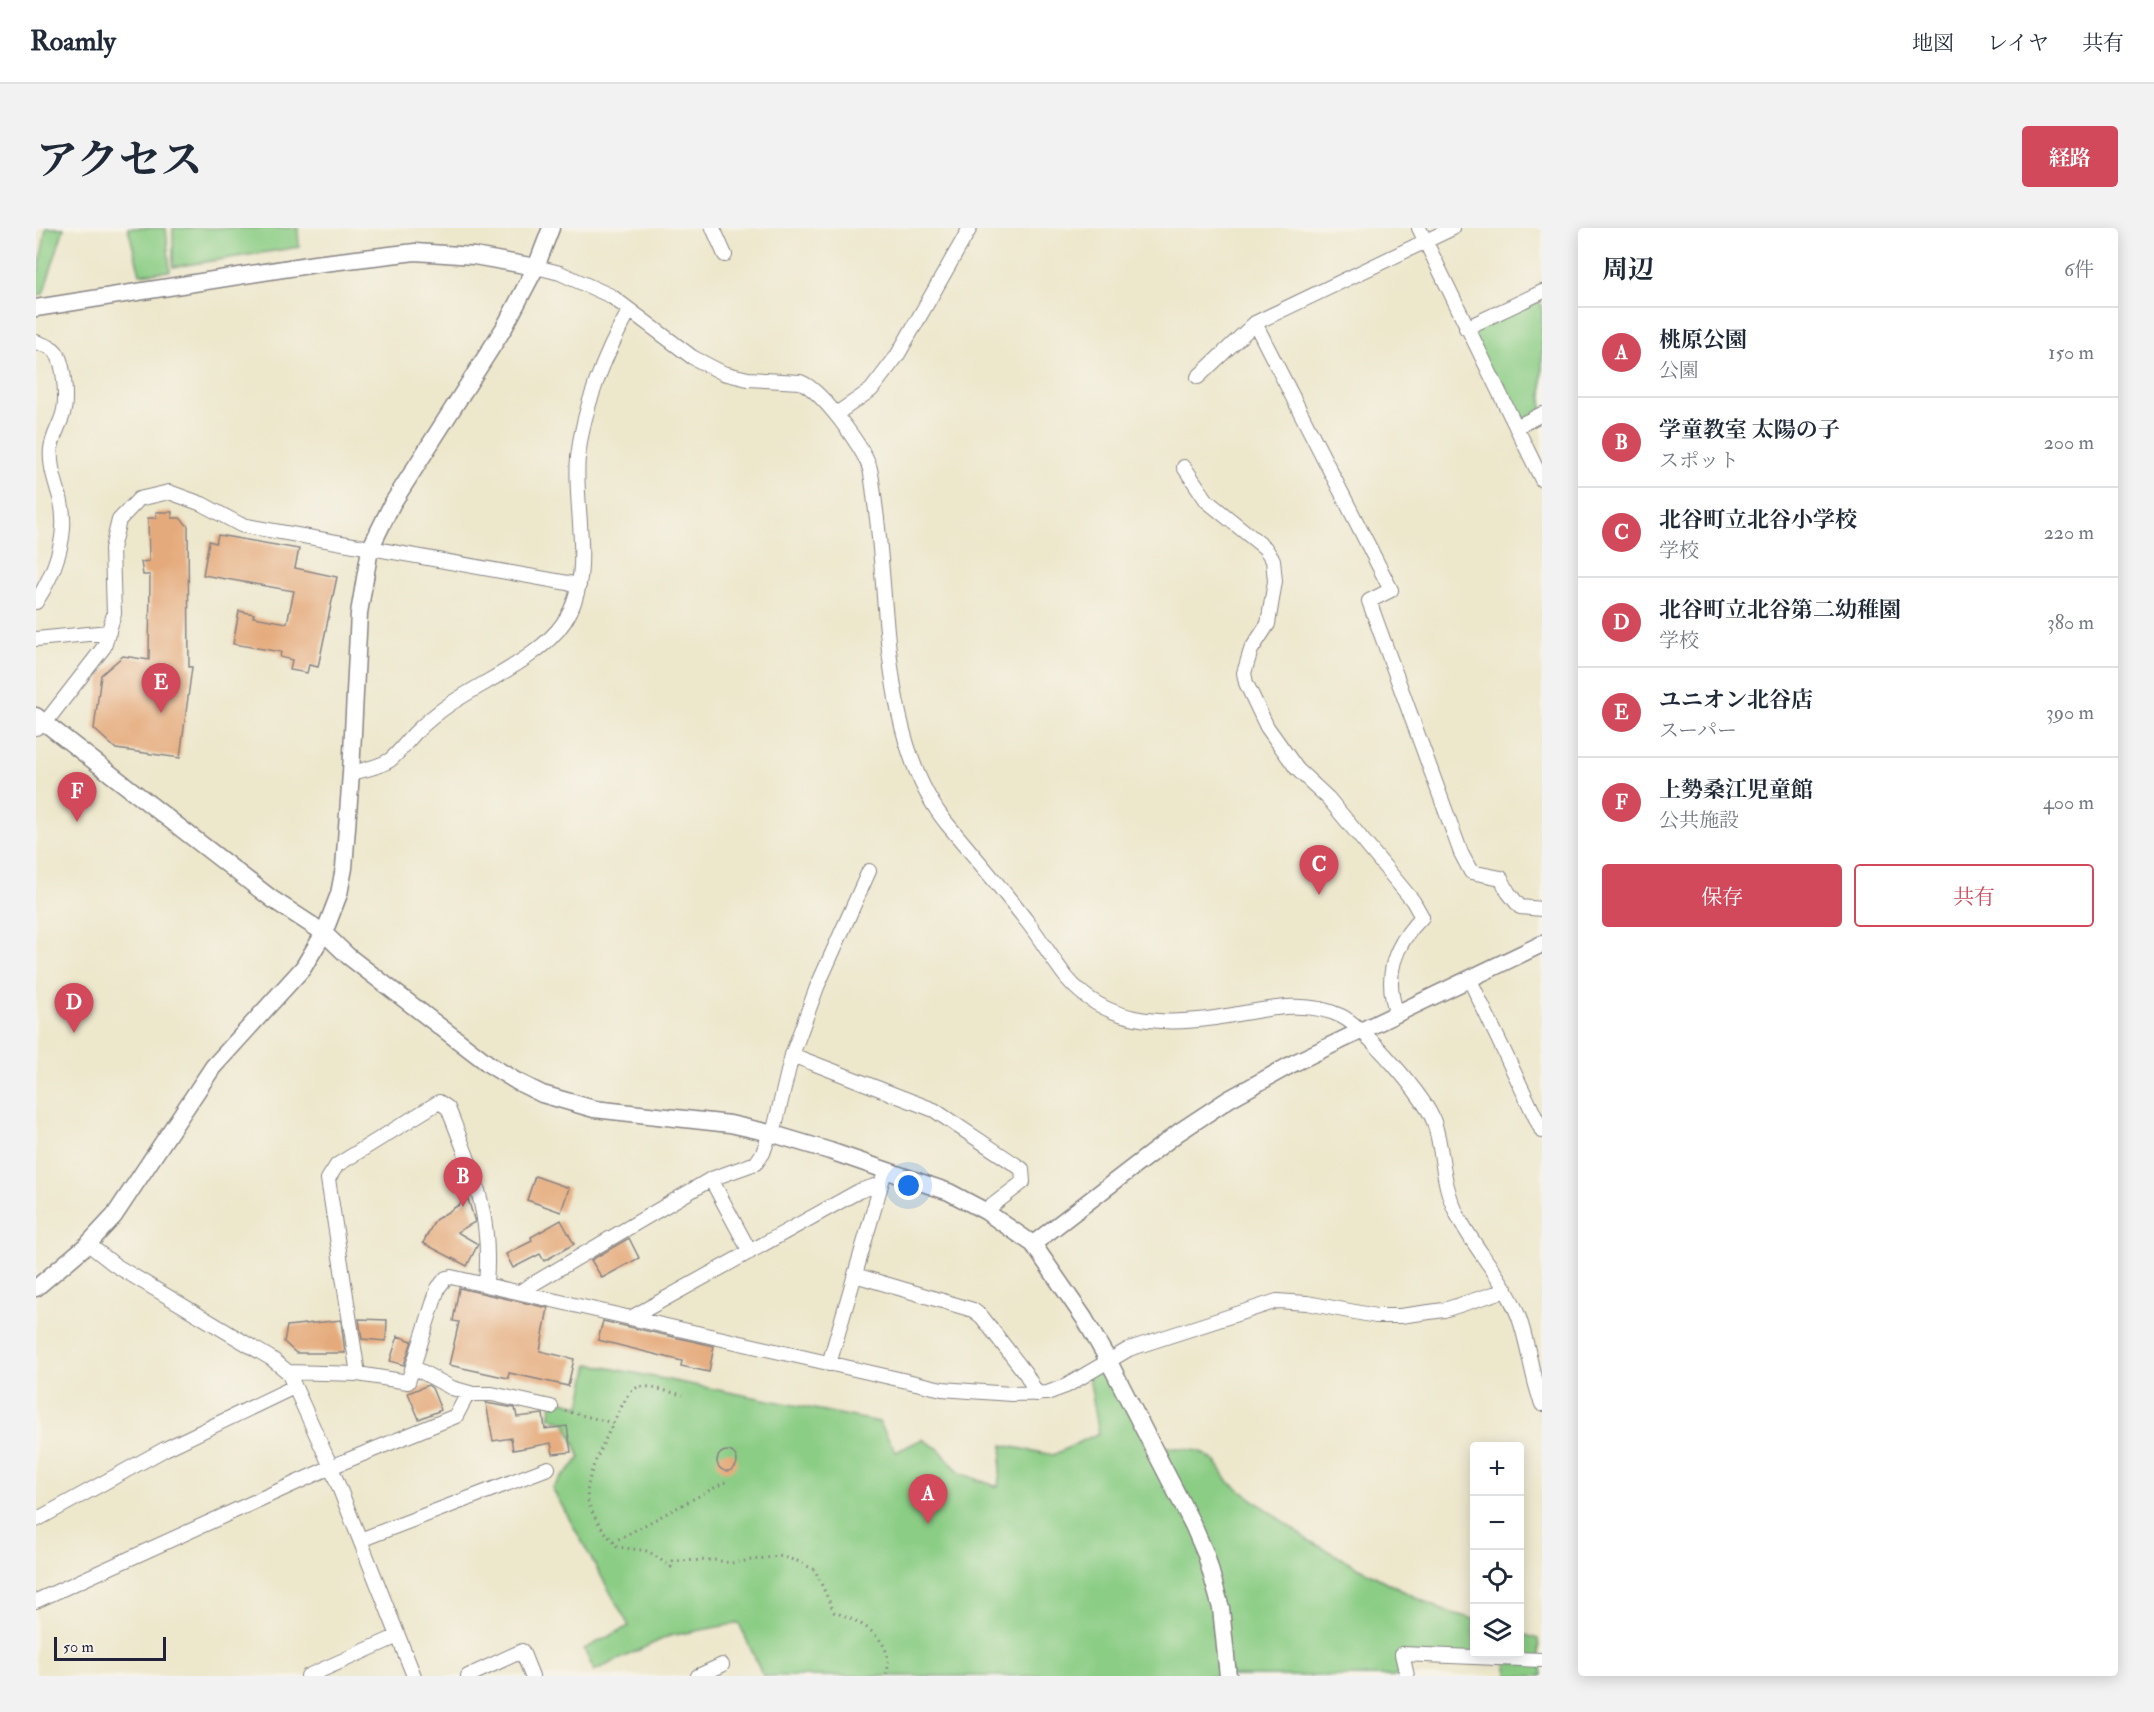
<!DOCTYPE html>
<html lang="ja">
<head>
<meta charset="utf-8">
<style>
	:root { --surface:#fff; --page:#f2f2f3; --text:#1f2937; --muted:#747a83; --line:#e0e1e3; --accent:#d1495b }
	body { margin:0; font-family:"IM FELL Double Pica","Noto Serif JP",serif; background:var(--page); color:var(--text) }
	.controls { position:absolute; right:18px; bottom:18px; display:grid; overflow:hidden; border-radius:6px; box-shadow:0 3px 15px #0003 }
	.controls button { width:54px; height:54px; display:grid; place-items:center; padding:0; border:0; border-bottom:2px solid var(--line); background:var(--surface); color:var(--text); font:30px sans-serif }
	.scale { position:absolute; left:18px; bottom:15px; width:112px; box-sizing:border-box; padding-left:6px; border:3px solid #22223b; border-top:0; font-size:16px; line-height:21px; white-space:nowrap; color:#22223b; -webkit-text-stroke:4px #f7f3e8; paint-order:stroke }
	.you { position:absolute; left:873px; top:958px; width:21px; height:21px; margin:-15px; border:4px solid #fff; border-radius:50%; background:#1a73e8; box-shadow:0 0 0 9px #1a73e833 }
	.badge { display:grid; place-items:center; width:39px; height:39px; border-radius:50%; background:var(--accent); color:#fff; font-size:20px; font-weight:700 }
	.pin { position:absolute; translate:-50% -50px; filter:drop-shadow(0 2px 3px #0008) }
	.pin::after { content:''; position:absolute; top:32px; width:21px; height:18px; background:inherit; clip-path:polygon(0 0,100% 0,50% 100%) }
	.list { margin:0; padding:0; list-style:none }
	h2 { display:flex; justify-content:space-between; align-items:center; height:78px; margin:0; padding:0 24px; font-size:26px }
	h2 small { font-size:20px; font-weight:400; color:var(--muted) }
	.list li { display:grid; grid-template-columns:39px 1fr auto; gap:18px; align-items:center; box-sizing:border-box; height:90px; padding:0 24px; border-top:2px solid var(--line) }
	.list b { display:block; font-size:22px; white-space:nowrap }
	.list p { margin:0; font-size:20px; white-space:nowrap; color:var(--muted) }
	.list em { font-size:20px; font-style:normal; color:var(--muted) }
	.actions { display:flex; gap:12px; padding:18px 24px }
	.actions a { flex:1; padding:14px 0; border:2px solid var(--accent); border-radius:6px; text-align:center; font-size:21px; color:var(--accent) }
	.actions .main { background:var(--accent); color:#fff }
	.icon { flex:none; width:33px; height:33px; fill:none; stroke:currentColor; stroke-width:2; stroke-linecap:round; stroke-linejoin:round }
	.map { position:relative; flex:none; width:1506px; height:1448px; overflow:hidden; border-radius:6px }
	header { display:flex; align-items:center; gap:36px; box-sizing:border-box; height:84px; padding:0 30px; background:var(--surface); border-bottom:2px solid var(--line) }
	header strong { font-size:28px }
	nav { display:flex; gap:33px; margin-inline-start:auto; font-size:21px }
	.intro { display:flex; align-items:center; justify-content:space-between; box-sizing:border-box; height:144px; padding:0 36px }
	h1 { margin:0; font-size:42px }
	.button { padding:15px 27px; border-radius:6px; background:var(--accent); color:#fff; font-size:21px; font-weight:700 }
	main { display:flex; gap:36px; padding:0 36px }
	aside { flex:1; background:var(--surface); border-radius:6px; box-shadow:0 3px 15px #0003 }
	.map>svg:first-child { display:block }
	.green { fill:#8bcd85; stroke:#567860; stroke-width:1.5 }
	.building { fill:#e5aa7b }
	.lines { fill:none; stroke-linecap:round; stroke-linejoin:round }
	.minor-casing { stroke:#888484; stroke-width:16 }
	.tertiary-casing { stroke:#888484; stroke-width:19 }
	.path { stroke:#888484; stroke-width:3; stroke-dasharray:1.5 4.5; stroke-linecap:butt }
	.minor { stroke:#fff; stroke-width:14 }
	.tertiary { stroke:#fff; stroke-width:16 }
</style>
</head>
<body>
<header>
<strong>Roamly</strong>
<nav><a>地図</a><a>レイヤ</a><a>共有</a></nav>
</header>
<div class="intro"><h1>アクセス</h1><a class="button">経路</a></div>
<main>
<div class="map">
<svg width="1506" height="1448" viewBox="0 0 1506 1448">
	<rect width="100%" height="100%" fill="#f7f3e8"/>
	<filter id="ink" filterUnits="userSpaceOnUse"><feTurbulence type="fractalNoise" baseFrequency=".0167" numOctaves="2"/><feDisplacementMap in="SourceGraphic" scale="12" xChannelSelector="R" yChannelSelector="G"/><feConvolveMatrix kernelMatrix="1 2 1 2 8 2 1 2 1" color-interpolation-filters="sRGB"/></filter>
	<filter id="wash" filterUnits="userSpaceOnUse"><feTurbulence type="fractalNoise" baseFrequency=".008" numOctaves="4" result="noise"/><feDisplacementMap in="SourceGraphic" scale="24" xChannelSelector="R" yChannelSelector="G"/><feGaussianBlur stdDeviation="1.35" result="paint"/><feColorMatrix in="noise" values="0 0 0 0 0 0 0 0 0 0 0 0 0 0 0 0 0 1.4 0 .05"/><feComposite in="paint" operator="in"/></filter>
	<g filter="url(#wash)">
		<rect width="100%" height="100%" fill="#ede7cc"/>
		<!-- green -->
		<path class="green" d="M 10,0 L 28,0 L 7,66 L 0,67 L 0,44 L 3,42 Z
			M 92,0 L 130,0 L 134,43 L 104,46 Z
			M 137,0 L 262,0 L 263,19 L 137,39 Z
			M 1500,67 L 1506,79 L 1506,185 L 1479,198 L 1430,99 Z
			M 1072,1132 L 1116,1217 L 1163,1223 L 1180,1234 L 1193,1254 L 1272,1312 L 1359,1359 L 1406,1382 L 1438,1391 L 1438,1426 L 1484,1426 L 1484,1405 L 1502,1411 L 1506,1448 L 1473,1448 L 1469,1431 L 1367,1426 L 1371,1448 L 727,1448 L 703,1395 L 633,1408 L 558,1443 L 548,1421 L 593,1398 L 516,1260 L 544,1230 L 530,1195 L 513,1189 L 518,1170 L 544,1178 L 553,1136 L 843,1194 L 860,1224 L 886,1211 L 903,1221 L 924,1245 L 962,1259 L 967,1217 L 1017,1227 L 1063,1205 L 1052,1144 Z"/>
		<g id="blocks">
			<!-- building -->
			<path class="building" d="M 120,284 L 136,284 L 136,290 L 144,290 L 152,298 L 153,439 L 156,439 L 144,530 L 80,521 L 58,501 L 65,447 L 87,428 L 113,432 L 114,347 L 107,347 L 105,334 L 113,333 L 112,290 L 121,290 Z
				M 182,307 L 263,321 L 259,340 L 301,349 L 282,439 L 273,437 L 271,445 L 254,442 L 256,432 L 244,429 L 245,424 L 197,416 L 203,383 L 218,386 L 217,389 L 251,395 L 258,363 L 167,347 L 173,313 L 180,315 Z
				M 499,948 L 533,960 L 525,984 L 491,972 Z
				M 432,971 L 439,994 L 421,1004 L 442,1016 L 431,1038 L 387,1015 L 399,992 Z
				M 525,992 L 538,1016 L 508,1033 L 504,1026 L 477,1040 L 470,1026 L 496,1013 L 495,1009 Z
				M 593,1010 L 603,1030 L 566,1050 L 555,1032 Z
				M 423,1060 L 512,1080 L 504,1123 L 538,1131 L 532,1158 L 473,1145 L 472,1150 L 413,1137 L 423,1094 L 417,1093 Z
				M 323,1091 L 351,1092 L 350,1113 L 326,1111 Z
				M 305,1092 L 309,1125 L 260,1125 L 248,1114 L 251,1098 Z
				M 567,1093 L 678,1118 L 673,1144 L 645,1138 L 646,1133 L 562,1112 Z
				M 362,1108 L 376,1113 L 368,1137 L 354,1133 Z
				M 392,1157 L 396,1160 L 405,1182 L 383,1191 L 372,1165 Z
				M 450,1175 L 479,1180 L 481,1189 L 507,1186 L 509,1201 L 531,1198 L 535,1224 L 517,1226 L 515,1215 L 477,1222 L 475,1210 L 457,1213 Z
				M681 1233a10 10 0 1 1 20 0a10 10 0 1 1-20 0Z"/>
		</g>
	</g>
	<g filter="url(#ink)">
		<use href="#blocks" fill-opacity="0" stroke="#888484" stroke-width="1.5"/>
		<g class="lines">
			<defs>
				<path id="minor" d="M 677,0 L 689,27
					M 1383,0 L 1506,252
					M 500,39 L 524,45 L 575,68 L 656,129 L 687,145 L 712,151 L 764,154 C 784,160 828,220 834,241 C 837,254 838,269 840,283 C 853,380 846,518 912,597 C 940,630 967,662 993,696 C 1006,713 1017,732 1030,749 C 1068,795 1123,798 1179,790 C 1220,784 1266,769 1305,788 C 1329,800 1390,870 1398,894 C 1408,925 1405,953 1420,984 C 1437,1020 1467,1049 1482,1087 C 1493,1116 1495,1148 1506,1176
					M 1219,95 L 1355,362 L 1333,373 L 1425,625 L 1435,644 L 1465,650 L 1472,664 L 1484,679 L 1506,681
					M 1430,100 L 1506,64
					M 0,114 C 5,116 12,118 17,121 C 29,129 31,173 27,186 C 24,197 16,209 15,221 C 13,239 21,257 25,274 C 33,308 18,346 0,374
					M 1162,149 L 1219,95 L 1417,0
					M 800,186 L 835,162 L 861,128 L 934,0
					M 1480,199 L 1506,186
					M 1148,239 L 1171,273 L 1229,320 L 1237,332 L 1239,353 L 1232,396 L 1215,422 L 1208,445 L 1210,455 L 1231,499 L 1261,541 L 1292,570 L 1377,673 L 1386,689 C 1358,717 1347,748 1361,786
					M 0,411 L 73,404
					M 0,500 L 9,495 L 68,419 L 78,386 L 76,321 L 83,292 L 103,271 L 133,264 L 166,276 L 205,297 L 543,357
					M 315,545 C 328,542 343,539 354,532 C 363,525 371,513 379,505 C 390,494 401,485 414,476 C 448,453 505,429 528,394 C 560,347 537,281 542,229 C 547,180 569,126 593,83
					M 1434,752 L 1506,903
					M 756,827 L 898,882 L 986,941 L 987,954 L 949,983
					M 737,906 L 756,827 L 781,759 L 833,643
					M 675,951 L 714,1024
					M 52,1016 L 79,1037 L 236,1131 L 252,1144 L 295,1239 L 378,1448
					M 819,1047 L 937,1082 L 946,1089 L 990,1146 L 1001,1166
					M 485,1063 L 675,951 L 720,935 L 727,925 L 734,905
					M 598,1088 L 823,963 L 845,956
					M 793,1136 L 847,950
					M 377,1139 L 416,1160 L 437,1166 L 456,1166 L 515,1179
					M 252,1144 L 322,1146 L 372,1154 L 402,1060 L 410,1050 L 415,1049 L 906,1161 L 975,1166 L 1011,1165 L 1030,1158 L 1093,1121 L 1241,1073 L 1271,1075 L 1340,1088 L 1364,1088 L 1408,1082 L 1470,1062
					M 322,1146 L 292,951 L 301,937 L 403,874 L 412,880 C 437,944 456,984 450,1055
					M 0,1292 L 129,1221 L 258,1159
					M 324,1312 L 512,1240
					M 0,1373 L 295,1239 L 420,1188 L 432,1165
					M 272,1448 L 362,1408
					M 432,1448 L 486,1423 L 496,1448
					M 662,1448 L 686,1437
					M 1371,1448 L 1366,1426 L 1506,1432"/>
				<path id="tertiary" d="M 0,80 L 279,36 L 379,24 L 438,28 L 500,39
					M 0,488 L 236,671 L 288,705 L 312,728 L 454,837 L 480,853 L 506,866 L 558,881 L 694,896 L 734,905 L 794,923 L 913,964 L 949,983 L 997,1016 L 1048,1090 L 1072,1132 L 1157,1297 L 1170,1327 L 1185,1380 L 1192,1448
					M 997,1016 L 1143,904 L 1193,871 L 1258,835 L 1506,716
					M 0,1060 L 52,1016 L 78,988 L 177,839 L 267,740 L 288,705 L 303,666 L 308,640 L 315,545 L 323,385 L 334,321 L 356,276 L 468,100 L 500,39 L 515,0"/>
			</defs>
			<!-- minor casing -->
			<use href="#minor" class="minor-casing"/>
			<!-- tertiary casing -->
			<use href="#tertiary" class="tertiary-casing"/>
			<!-- path -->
			<path class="path" d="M 529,1183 L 577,1195 C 568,1216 545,1254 553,1276 C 558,1292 571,1306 581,1319 L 612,1323 L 635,1339 L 637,1333 L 678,1332 L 695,1335 L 743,1328 L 761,1333 L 779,1342 L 798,1384 C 827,1394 861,1413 850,1448
				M 577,1195 C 601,1148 597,1156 647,1167
				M 577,1314 L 691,1253"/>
			<!-- minor -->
			<use href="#minor" class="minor"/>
			<!-- tertiary -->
			<use href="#tertiary" class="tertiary"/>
		</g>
	</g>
</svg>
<div class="controls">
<button>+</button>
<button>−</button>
<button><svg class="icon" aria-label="locate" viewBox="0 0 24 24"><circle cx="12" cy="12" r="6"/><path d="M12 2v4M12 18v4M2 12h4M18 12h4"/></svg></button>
<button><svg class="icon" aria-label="layers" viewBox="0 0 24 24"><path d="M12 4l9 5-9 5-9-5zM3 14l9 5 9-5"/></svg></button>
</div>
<div class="scale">50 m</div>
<div class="you"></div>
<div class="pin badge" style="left:892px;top:1296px">A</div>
<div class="pin badge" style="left:427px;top:979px">B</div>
<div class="pin badge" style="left:1283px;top:667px">C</div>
<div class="pin badge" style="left:38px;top:805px">D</div>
<div class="pin badge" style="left:125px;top:485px">E</div>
<div class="pin badge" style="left:41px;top:594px">F</div>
</div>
<aside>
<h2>周辺<small>6件</small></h2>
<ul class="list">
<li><span class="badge">A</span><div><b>桃原公園</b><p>公園</p></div><em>150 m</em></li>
<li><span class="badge">B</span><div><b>学童教室 太陽の子</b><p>スポット</p></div><em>200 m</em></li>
<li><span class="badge">C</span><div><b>北谷町立北谷小学校</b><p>学校</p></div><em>220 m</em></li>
<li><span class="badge">D</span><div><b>北谷町立北谷第二幼稚園</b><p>学校</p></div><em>380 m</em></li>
<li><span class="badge">E</span><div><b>ユニオン北谷店</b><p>スーパー</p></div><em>390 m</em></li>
<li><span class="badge">F</span><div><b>上勢桑江児童館</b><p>公共施設</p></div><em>400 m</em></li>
</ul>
<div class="actions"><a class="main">保存</a><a>共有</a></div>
</aside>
</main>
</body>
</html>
